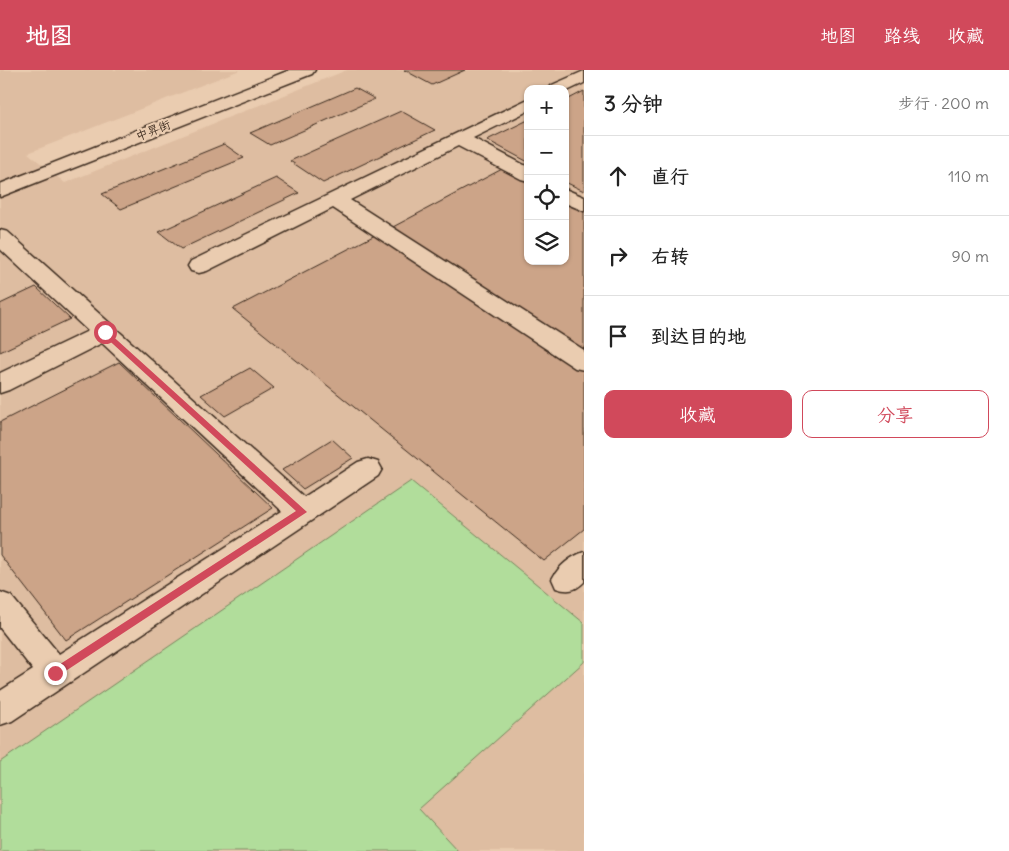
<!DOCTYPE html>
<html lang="zh">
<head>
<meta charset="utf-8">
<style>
	:root { --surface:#fff; --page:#f2f2f2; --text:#222; --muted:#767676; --line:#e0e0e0; --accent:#d1495b }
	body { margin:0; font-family:Delius,"LXGW WenKai TC",sans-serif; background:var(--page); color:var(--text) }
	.controls { position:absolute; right:15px; top:15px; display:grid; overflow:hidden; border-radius:10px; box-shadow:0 1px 4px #0004 }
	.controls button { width:45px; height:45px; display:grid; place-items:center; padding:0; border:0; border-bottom:1px solid var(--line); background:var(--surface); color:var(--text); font:25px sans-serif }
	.stop { position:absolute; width:15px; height:15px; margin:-11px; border:4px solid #d1495b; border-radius:50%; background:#fff }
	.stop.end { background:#d1495b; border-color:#fff; box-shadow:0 1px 5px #0008 }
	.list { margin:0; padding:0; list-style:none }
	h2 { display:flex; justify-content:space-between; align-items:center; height:65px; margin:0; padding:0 20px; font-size:21px }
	h2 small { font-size:16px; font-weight:400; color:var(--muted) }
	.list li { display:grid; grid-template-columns:32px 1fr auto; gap:15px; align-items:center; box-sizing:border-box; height:80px; padding:0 20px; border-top:1px solid var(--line) }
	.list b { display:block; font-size:19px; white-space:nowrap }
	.list em { font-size:16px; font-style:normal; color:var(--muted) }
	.actions { display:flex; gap:10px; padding:15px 20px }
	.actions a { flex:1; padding:11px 0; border:1px solid var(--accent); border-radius:10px; text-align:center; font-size:18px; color:var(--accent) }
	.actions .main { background:var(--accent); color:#fff }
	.icon { flex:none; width:28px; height:28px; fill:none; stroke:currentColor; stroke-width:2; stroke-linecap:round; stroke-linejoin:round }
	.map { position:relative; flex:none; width:584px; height:781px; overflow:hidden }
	header { display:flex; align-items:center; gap:30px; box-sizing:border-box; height:70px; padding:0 25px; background:var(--accent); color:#fff }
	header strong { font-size:24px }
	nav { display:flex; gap:28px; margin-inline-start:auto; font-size:18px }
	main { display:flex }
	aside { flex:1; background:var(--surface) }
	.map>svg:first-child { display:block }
	.built { fill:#debda1; fill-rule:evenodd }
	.green { fill:#b1dd9b; stroke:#76845c }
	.building { fill:#cca488; stroke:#3b2a1e }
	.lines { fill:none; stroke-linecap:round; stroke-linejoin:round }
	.minor-casing { stroke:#3b2a1e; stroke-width:3 }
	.major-casing { stroke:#3b2a1e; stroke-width:3 }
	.minor { fill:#eaccb0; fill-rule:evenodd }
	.major { fill:#eaccb0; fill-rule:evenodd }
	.route { fill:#d1495b }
	.labels { text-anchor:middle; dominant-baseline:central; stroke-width:4.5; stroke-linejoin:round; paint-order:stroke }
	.far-street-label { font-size:12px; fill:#3b2a1e; stroke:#eaccb0 }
</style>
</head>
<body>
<header>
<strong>地图</strong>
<nav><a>地图</a><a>路线</a><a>收藏</a></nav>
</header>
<main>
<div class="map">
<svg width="584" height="781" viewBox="0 0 584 781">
	<rect width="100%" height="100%" fill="#eaccb0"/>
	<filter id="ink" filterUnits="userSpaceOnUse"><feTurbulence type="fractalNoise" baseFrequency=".02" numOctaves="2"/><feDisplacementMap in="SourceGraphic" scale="10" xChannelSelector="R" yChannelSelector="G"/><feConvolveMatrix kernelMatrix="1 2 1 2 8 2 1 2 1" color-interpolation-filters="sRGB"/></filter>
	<g filter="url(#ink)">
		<!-- built -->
		<path class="built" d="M 0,0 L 240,0 L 28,83 L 65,113 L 347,0 L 584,0 L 584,781 L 0,781 ZM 528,19 L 565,19 L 565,191 L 528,191 Z"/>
		<!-- green -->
		<path class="green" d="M 411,411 L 584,553 L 584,592 L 419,739 L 458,781 L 0,781 L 0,692 Z"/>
		<!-- building -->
		<path class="building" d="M 404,0 L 465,0 L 432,15 Z
			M 355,18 L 375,29 L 270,75 L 250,63 Z
			M 584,21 L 584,121 L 565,112 L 565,31 Z
			M 401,41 L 435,60 L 323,113 L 290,91 Z
			M 528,50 L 528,92 L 487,70 Z
			M 224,74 L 244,88 L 121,139 L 102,124 Z
			M 504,98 L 528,111 L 528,191 L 565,191 L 565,131 L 584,142 L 584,280 L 391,158 Z
			M 276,108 L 299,123 L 181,179 L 159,162 Z
			M 379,163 L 584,298 L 584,459 L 544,491 L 233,239 Z
			M 36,217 L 70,249 L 0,282 L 0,234 Z
			M 119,292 L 273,438 L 66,570 L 0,485 L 0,352 Z
			M 250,298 L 274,318 L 225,346 L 201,325 Z
			M 332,369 L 353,388 L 303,419 L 282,400 Z"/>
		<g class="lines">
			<defs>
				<path id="minor" d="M 584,1 L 584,13 L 565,22 L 565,19 L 549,19 L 552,15 Z
					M 528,29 L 528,41 L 473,68 L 528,97 L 528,111 L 521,109 L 458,76 L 350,130 L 584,280 L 584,300 L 575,298 L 333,138 L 207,201 L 199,203 L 191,201 L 188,196 L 191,191 Z
					M 565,119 L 584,127 L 584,141 L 565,133 Z
					M 0,160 L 8,162 L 304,427 L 358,392 L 368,389 L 378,392 L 382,399 L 378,406 L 12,651 L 0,655 L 0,621 L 33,600 L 0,558 L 0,522 L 11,526 L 59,584 L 282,441 L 102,273 L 9,320 L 0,323 L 0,303 L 88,261 L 0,179 Z
					M 584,482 L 584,512 C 575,521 568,522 556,518 L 552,509 C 559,496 570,487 584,482 Z"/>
				<path id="major" d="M 290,0 L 315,0 L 312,4 L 0,127 L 0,114 Z"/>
			</defs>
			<!-- minor casing -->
			<use href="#minor" class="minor-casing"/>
			<!-- major casing -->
			<use href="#major" class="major-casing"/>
			<!-- minor -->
			<use href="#minor" class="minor"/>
			<!-- major -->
			<use href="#major" class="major"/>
		</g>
	</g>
	<!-- route -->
	<path class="route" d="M 102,261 L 107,261 L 307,442 L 55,608 L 50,603 L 51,600 L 296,441 L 102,264 Z"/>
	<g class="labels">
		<!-- far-street labels -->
		<g class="far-street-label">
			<text transform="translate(153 60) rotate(-21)">中昇街</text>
		</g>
	</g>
</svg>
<div class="controls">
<button>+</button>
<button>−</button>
<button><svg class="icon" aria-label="locate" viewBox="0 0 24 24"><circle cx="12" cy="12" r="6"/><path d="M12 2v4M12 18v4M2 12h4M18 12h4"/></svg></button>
<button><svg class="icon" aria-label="layers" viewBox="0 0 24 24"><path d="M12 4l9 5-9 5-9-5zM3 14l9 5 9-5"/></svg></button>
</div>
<div class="stop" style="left:105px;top:262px"></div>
<div class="stop end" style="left:55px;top:603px"></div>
</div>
<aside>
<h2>3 分钟<small>步行 · 200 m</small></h2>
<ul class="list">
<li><svg class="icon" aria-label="ahead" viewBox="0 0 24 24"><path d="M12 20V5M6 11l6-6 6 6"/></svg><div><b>直行</b></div><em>110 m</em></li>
<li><svg class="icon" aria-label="right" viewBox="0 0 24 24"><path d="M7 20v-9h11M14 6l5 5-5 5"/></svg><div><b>右转</b></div><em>90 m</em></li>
<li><svg class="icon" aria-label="arrive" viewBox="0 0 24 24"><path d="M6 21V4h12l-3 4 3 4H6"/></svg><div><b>到达目的地</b></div></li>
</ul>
<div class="actions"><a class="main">收藏</a><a>分享</a></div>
</aside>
</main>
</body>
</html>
